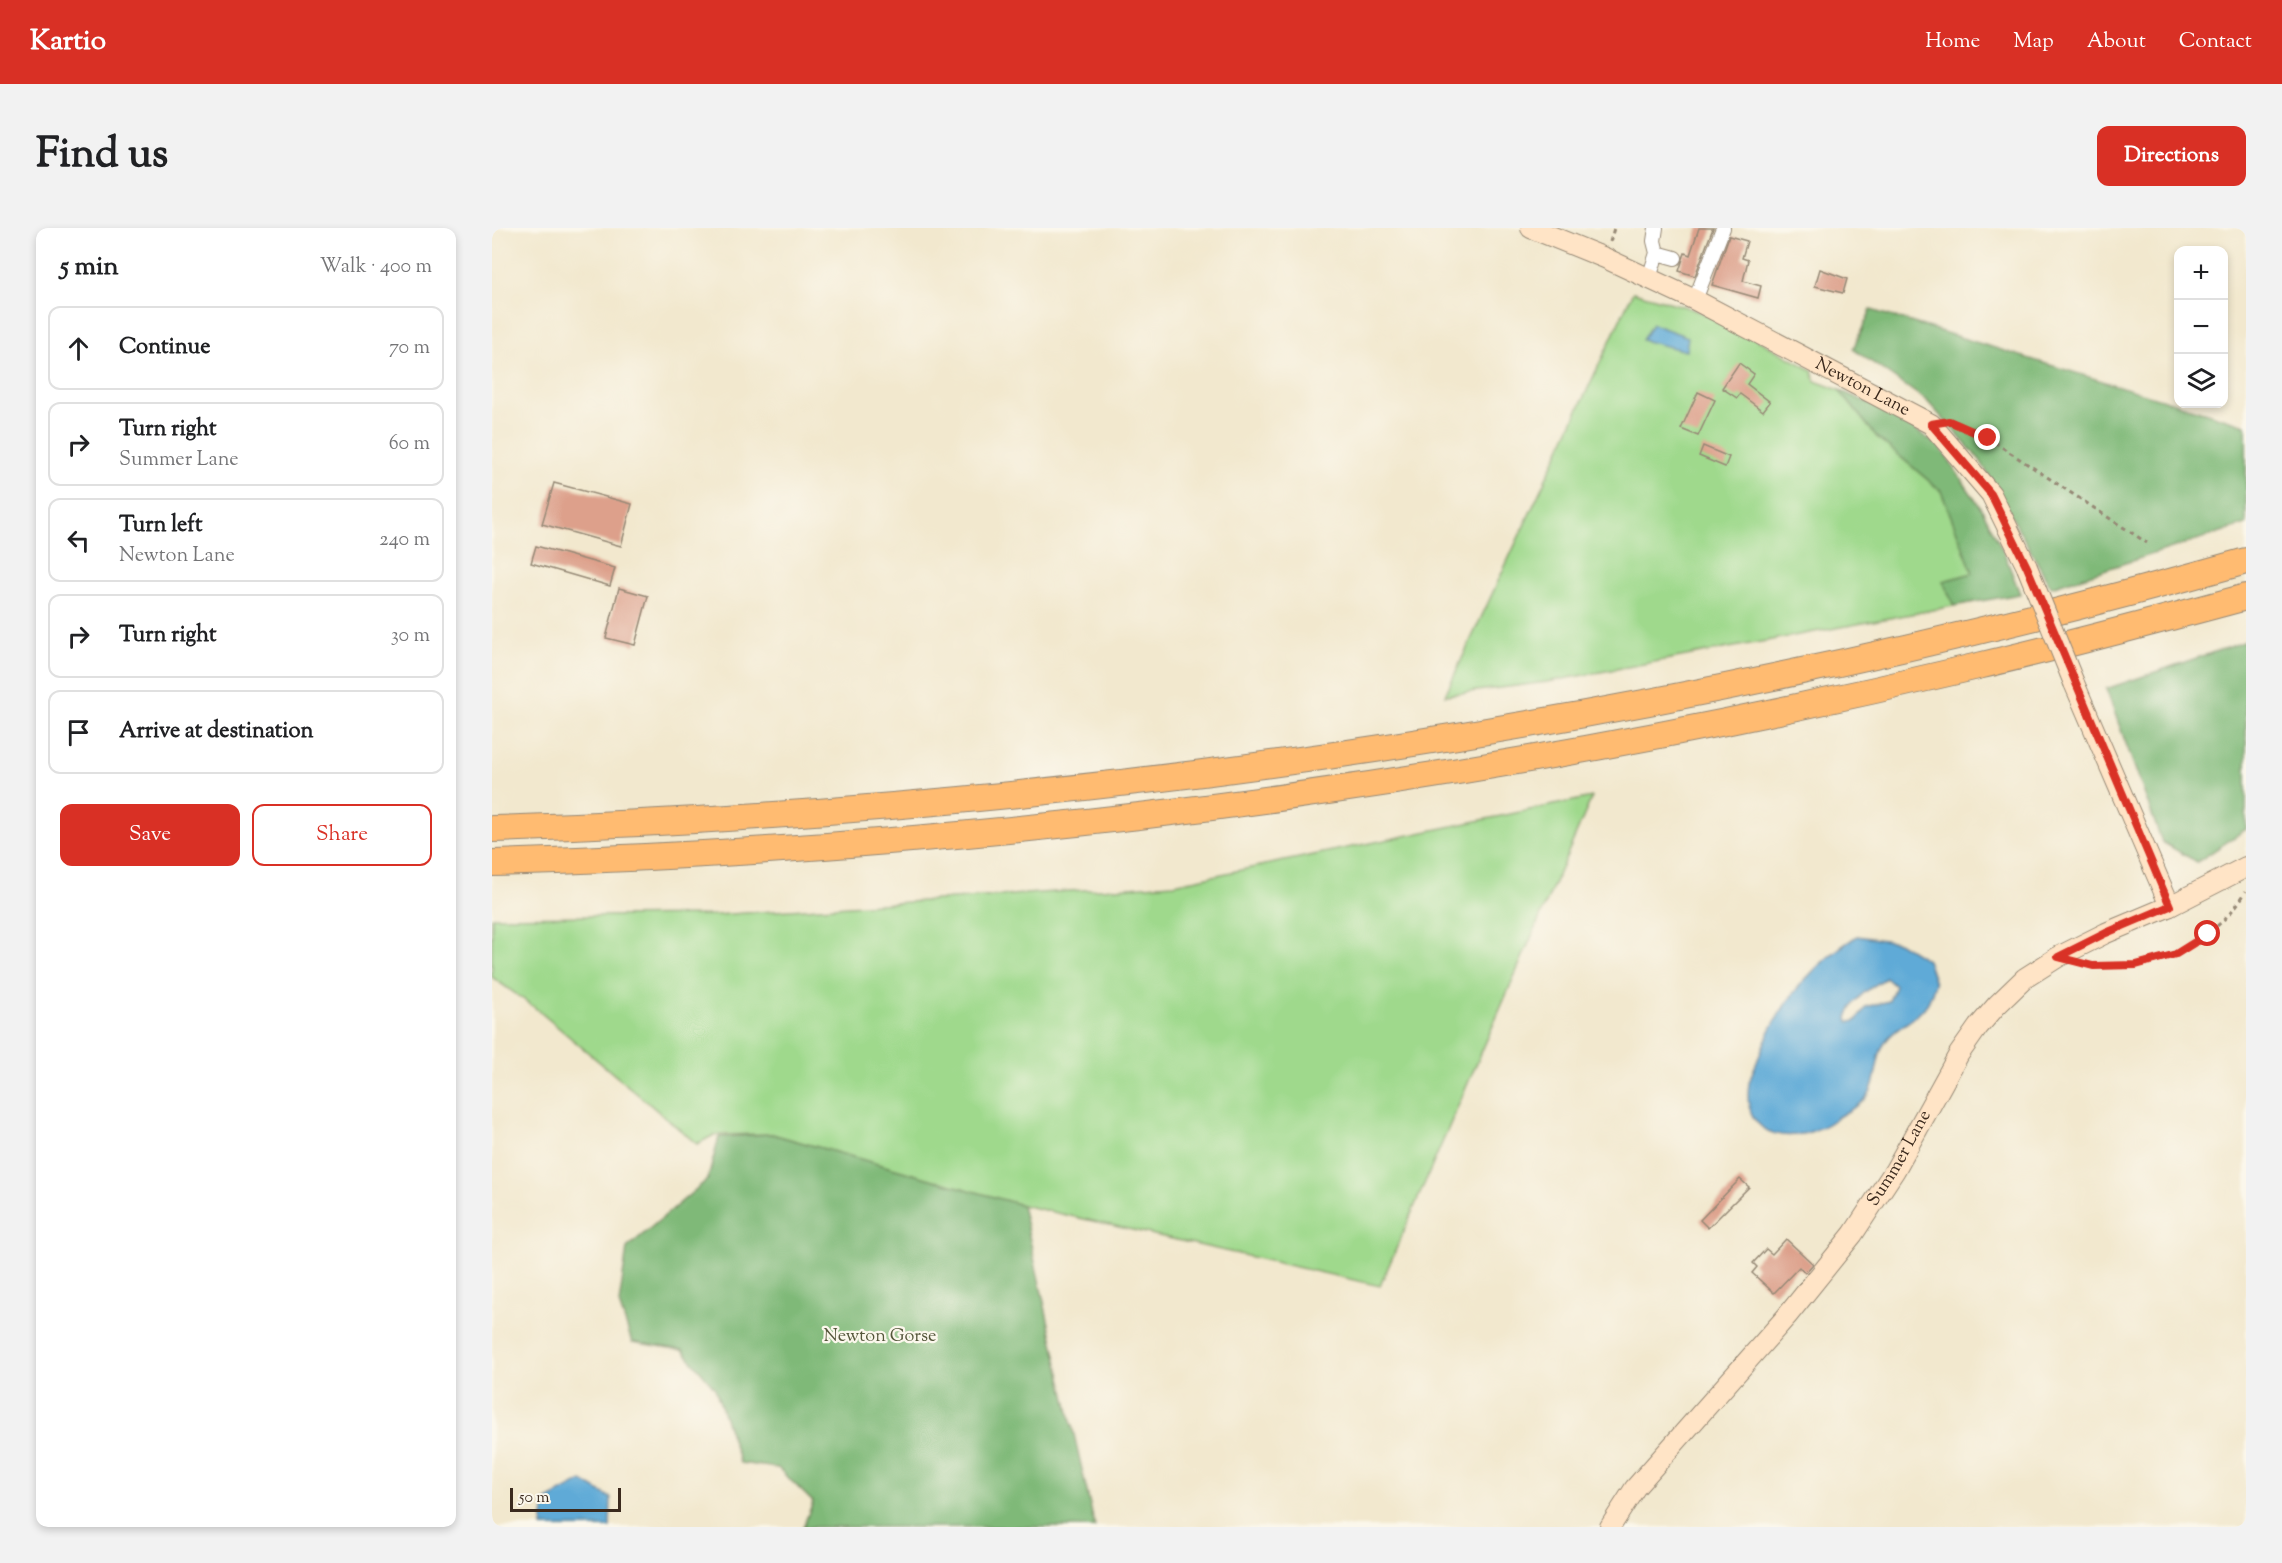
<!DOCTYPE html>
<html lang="en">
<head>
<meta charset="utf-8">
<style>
	:root { --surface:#fff; --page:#f2f2f2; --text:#202124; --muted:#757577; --line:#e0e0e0; --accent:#d93025 }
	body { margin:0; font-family:"Sorts Mill Goudy",serif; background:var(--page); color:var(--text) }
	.controls { position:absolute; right:18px; top:18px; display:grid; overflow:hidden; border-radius:12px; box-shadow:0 3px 9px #0003 }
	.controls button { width:54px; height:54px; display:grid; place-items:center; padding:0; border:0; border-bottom:2px solid var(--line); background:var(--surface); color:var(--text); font:30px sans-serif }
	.scale { position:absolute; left:18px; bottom:15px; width:111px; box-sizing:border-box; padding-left:6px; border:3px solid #3b2a1e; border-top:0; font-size:16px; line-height:21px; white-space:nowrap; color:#3b2a1e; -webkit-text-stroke:4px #fbf7ec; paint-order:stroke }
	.stop { position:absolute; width:18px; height:18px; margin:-14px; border:4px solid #d93025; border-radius:50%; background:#fff }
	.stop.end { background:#d93025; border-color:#fff; box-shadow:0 2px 6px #0008 }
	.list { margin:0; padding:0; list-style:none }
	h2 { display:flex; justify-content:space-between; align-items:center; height:78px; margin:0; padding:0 24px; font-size:26px }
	h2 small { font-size:20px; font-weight:400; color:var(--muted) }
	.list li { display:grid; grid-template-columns:39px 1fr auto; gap:18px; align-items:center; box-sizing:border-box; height:84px; margin:0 12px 12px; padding:0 12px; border:2px solid var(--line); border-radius:12px }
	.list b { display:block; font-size:22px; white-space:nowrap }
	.list p { margin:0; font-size:20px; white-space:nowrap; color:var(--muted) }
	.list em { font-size:20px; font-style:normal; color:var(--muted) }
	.actions { display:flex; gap:12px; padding:18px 24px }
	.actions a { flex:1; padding:14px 0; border:2px solid var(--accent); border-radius:12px; text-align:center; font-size:21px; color:var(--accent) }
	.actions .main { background:var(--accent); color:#fff }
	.icon { flex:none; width:33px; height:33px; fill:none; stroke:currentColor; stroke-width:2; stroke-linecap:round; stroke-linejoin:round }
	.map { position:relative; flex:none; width:1754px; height:1299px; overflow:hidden; border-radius:12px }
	header { display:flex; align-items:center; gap:36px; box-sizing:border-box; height:84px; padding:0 30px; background:var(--accent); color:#fff }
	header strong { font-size:28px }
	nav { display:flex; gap:33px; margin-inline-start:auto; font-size:21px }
	.intro { display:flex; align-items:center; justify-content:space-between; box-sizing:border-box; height:144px; padding:0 36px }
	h1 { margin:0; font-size:42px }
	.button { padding:15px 27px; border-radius:12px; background:var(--accent); color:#fff; font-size:21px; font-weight:700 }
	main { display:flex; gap:36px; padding:0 36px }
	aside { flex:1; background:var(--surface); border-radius:12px; box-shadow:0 3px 9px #0003 }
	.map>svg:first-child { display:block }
	.green { fill:#9fd98c; stroke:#6d8255; stroke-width:1.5 }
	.forest { fill:#7fb978; stroke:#5d724b; stroke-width:1.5 }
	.water { fill:#5eaad7; stroke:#4c6a7a; stroke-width:1.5; fill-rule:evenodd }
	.building { fill:#dda08b }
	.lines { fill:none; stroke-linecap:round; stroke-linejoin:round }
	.street-casing { stroke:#968976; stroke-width:16 }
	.secondary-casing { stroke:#968976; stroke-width:22 }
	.highway-casing { stroke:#968976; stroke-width:28 }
	.path { stroke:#968976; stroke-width:3; stroke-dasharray:4.5 4.5; stroke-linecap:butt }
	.street { stroke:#fff; stroke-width:14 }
	.secondary { stroke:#ffe4c6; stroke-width:20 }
	.highway { stroke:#ffbb71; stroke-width:26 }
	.secondary-bridge-casing { stroke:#968976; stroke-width:22; stroke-linecap:butt }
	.secondary-bridge { stroke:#ffe4c6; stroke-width:20 }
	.route { stroke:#d93025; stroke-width:8 }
	.labels { text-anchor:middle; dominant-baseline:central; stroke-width:4.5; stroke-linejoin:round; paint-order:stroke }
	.street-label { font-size:18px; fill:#3b2a1e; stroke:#fbf7ec }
	.park-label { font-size:18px; fill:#54563a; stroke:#fbf7ec }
</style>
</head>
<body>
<header>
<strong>Kartio</strong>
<nav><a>Home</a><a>Map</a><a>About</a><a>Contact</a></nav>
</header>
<div class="intro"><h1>Find us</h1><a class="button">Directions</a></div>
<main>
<aside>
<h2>5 min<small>Walk · 400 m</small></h2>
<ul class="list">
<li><svg class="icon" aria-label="ahead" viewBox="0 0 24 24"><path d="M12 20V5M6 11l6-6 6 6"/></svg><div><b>Continue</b></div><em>70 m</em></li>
<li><svg class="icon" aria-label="right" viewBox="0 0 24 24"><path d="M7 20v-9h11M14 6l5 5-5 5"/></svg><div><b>Turn right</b><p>Summer Lane</p></div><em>60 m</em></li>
<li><svg class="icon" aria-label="left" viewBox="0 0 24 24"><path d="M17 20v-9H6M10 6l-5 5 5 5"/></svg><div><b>Turn left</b><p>Newton Lane</p></div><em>240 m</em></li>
<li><svg class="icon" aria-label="right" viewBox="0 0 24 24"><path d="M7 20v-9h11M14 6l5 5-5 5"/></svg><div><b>Turn right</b></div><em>30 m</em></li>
<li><svg class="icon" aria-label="arrive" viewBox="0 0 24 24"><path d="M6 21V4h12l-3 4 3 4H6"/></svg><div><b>Arrive at destination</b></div></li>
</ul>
<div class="actions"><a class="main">Save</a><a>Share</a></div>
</aside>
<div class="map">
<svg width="1754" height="1299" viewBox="0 0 1754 1299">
	<rect width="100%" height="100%" fill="#fbf7ec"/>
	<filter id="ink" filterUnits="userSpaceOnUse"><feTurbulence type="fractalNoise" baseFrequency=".0167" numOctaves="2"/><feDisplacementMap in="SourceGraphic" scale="12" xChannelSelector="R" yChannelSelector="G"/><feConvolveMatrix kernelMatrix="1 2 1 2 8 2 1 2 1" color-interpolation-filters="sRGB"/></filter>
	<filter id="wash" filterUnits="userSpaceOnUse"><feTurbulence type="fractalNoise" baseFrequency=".008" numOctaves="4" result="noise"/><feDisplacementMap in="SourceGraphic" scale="24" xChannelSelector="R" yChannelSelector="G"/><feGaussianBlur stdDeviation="1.35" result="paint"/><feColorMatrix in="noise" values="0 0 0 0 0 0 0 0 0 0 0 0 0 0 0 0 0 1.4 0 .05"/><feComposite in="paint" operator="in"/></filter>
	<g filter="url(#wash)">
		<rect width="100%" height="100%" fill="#f2e8ce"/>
		<!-- green -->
		<path class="green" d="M 1141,64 L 1191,78 L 1230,92 L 1320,142 L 1323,153 L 1347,162 L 1385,209 L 1449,263 L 1482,345 L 1451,353 L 1462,378 L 1055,454 L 953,467 Z
			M 1100,569 L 888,1058 L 530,977 L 280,906 L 222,907 L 205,916 L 42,779 L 0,749 L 0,689 L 224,687 L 682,656 Z"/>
		<!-- forest -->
		<path class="forest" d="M 1379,82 L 1754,197 L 1754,296 L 1559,359 L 1488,232 L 1435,173 L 1361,121 Z
			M 1347,162 L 1397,184 L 1448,219 L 1492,285 L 1513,327 L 1528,366 L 1462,378 L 1451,353 L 1481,345 L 1449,263 L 1385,209 Z
			M 1754,413 L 1754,601 L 1705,634 L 1670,614 L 1614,461 Z
			M 280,906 L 530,977 L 603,1299 L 311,1299 L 321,1274 L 286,1240 L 248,1235 L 223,1160 L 191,1122 L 140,1114 L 127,1076 L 135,1020 L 216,951 L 227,909 Z"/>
		<!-- water -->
		<path class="water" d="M 1160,96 L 1196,109 L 1194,123 L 1150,112 Z
			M 1365,708 L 1406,714 L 1435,732 L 1443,755 C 1441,761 1439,770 1435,776 C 1424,794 1399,799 1390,820 C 1384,834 1385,851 1378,864 C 1370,879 1355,882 1343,891 C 1306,919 1248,914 1257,855 C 1259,848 1262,840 1265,834 C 1283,781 1318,738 1365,708 ZM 1394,750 L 1403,758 L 1397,773 L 1374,779 L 1364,793 L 1357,794 L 1355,790 C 1360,770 1377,761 1394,750 Z
			M 90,1253 L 119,1270 L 118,1299 L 50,1299 L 53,1273 Z"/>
		<g id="blocks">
			<!-- building -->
			<path class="building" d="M 1207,0 L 1221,0 L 1203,48 L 1187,43 L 1193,25 L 1198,27 Z
				M 1237,8 L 1255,13 L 1250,30 L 1256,32 L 1251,53 L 1269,58 L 1266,70 L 1220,57 Z
				M 1328,41 L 1355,51 L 1351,65 L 1323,58 Z
				M 1247,135 L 1262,146 L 1255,156 L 1278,174 L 1271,183 L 1248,166 L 1245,170 L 1230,160 Z
				M 1206,164 L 1223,172 L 1206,208 L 1189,201 Z
				M 1211,218 L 1237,229 L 1233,239 L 1207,228 Z
				M 62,255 L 140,276 L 129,318 L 50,296 Z
				M 44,318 L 123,340 L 118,358 L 39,335 Z
				M 127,360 L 156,368 L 143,417 L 114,410 Z
				M 1248,951 L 1257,959 L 1216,1000 L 1208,992 Z
				M 1294,1011 L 1321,1036 L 1313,1045 L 1307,1039 L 1282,1065 L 1260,1045 L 1265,1039 L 1261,1035 L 1274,1021 L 1280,1026 Z"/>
		</g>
	</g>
	<g filter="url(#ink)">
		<use href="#blocks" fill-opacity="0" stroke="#968976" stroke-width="1.5"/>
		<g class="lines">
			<defs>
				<path id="street" d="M 1165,25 L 1183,30
					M 1157,50 L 1165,25 L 1162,13 L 1164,0
					M 1203,72 L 1231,0"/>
				<g id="secondary">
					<path id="s1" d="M 1039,0 L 1113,30 L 1203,72 L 1439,196 L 1499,266 L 1535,339"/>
					<path d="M 1582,455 L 1678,678"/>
					<path id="s2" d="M 1118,1299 L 1143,1260 L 1295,1088 L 1361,1006 L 1403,942 L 1467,826 L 1486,799 L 1505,777 L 1533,750 L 1566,729 L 1614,705 L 1678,678 L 1754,639"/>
				</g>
				<path id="highway" d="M 0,601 C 592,583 1184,494 1754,333
					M 0,635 C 499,621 1000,555 1486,438 C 1576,417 1665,393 1754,369"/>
			</defs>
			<!-- street casing -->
			<use href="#street" class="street-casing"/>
			<!-- secondary casing -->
			<use href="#secondary" class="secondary-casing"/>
			<!-- highway casing -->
			<use href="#highway" class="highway-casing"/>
			<!-- path -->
			<path class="path" d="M 1118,14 L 1122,0
				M 1462,195 L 1496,210 L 1655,315
				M 1591,735 C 1650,750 1724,716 1754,663"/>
			<!-- street -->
			<use href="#street" class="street"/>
			<!-- secondary -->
			<use href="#secondary" class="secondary"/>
			<!-- highway -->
			<use href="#highway" class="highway"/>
			<defs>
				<path id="secondary-bridge" d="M 1535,339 L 1582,455"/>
			</defs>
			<!-- secondary-bridge casing -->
			<use href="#secondary-bridge" class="secondary-bridge-casing"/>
			<!-- secondary-bridge -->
			<use href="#secondary-bridge" class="secondary-bridge"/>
		</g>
	</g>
	<g class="lines" filter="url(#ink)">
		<!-- route -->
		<path class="route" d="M 1496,210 L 1457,193 L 1439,196 L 1499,266 L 1535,339 L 1678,678 L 1614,705 L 1566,729 L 1601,738 L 1644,737 L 1684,726 L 1716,706"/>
	</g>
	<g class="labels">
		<!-- street labels -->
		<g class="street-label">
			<text stroke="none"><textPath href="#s1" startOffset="368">Newton Lane</textPath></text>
			<text stroke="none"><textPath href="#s2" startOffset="470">Summer Lane</textPath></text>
		</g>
		<!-- park labels -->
		<g class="park-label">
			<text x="388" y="1109">Newton Gorse</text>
		</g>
	</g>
</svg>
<div class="controls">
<button>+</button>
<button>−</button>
<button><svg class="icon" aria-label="layers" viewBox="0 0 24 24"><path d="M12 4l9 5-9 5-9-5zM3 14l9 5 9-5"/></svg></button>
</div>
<div class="scale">50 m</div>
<div class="stop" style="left:1716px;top:706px"></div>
<div class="stop end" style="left:1496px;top:210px"></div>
</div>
</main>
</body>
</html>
